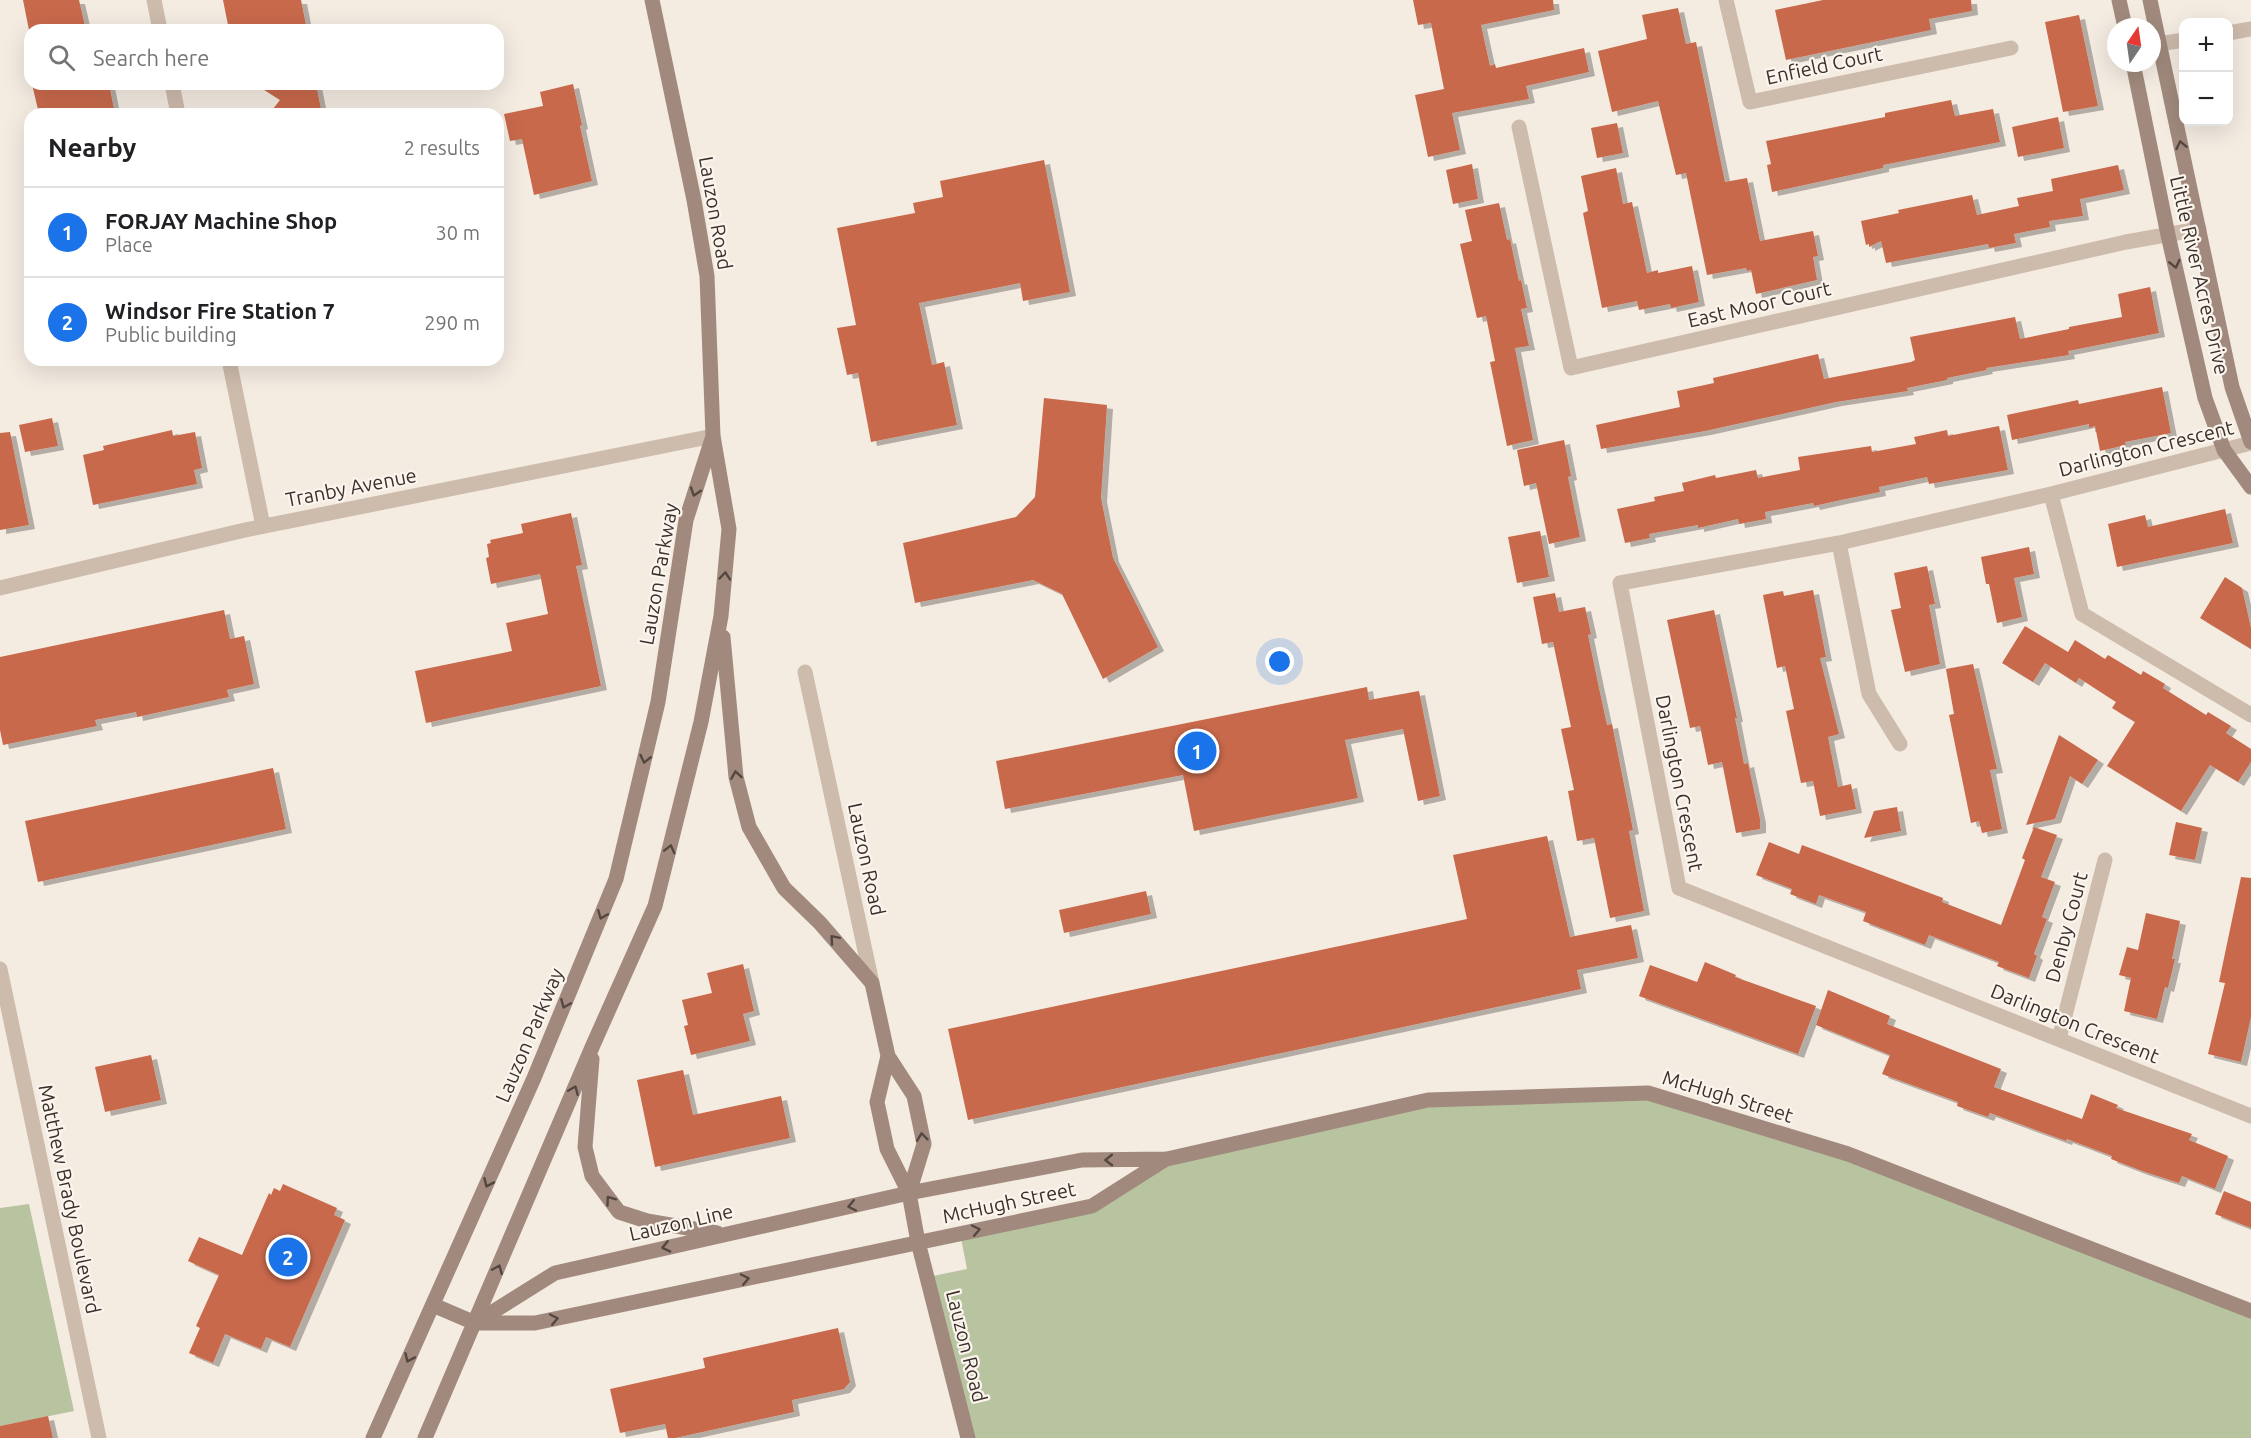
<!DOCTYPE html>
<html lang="en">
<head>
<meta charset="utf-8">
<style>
	:root { --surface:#fff; --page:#f2f2f2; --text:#202124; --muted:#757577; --line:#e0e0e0; --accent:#1a73e8 }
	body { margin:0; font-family:Ubuntu,sans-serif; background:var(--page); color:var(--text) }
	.controls { position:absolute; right:18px; top:18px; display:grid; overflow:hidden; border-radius:12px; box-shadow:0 6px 24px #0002 }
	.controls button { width:54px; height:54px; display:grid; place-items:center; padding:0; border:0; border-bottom:2px solid var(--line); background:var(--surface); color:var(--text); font:30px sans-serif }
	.compass { position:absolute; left:2107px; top:18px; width:54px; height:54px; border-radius:50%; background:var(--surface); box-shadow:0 6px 24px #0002; rotate:13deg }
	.you { position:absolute; left:1280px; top:662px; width:21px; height:21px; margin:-15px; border:4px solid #fff; border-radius:50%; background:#1a73e8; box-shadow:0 0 0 9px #1a73e833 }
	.badge { display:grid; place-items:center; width:39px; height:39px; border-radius:50%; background:var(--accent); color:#fff; font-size:20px; font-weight:700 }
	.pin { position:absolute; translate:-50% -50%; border:3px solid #fff; box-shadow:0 2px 6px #0006 }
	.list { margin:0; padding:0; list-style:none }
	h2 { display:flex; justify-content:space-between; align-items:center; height:78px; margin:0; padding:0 24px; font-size:26px }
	h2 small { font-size:20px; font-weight:400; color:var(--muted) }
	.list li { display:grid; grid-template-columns:39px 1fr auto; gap:18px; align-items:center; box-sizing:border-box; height:90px; padding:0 24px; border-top:2px solid var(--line) }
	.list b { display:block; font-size:22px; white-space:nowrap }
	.list p { margin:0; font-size:20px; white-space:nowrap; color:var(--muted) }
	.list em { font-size:20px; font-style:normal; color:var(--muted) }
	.icon { flex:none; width:33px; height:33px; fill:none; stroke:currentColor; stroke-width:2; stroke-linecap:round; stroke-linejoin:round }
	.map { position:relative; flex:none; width:2251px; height:1438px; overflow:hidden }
	.search { position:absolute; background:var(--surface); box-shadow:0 6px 24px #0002; left:24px; top:24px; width:480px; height:66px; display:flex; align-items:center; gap:15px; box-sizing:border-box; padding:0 21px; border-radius:18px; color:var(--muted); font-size:22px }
	.panel { position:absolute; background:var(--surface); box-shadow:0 6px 24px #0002; left:24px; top:108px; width:480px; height:258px; border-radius:18px }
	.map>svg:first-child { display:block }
	.green { fill:#b8c4a0 }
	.building { fill:#c8694b; filter:url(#shadow) }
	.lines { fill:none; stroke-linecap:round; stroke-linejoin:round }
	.street { stroke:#cdbbac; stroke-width:15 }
	.secondary { stroke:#a18a7d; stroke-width:15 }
	.oneway { stroke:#544640 }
	.labels { text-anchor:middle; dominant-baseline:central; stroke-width:4.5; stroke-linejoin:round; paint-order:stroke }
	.street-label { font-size:20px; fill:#3b302b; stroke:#fbf5ee }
</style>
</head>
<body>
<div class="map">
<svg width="2251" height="1438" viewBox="0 0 2251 1438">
	<defs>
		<filter id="shadow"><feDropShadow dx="6" dy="4" stdDeviation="0" flood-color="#0004"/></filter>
	</defs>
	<rect width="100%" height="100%" fill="#f4ebe1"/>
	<!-- green -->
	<path class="green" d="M 1648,1093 L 1848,1154 L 2251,1311 L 2251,1438 L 969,1438 L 928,1277 L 967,1269 L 960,1233 L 1092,1206 L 1167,1159 L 1428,1100 Z
		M 29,1204 L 74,1411 L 0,1426 L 0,1208 Z"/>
	<!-- building -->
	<path class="building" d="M 23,0 L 79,0 L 86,30 L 29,30 Z
		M 223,0 L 301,0 L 307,30 L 229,30 Z
		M 1413,0 L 1553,0 L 1554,10 L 1481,25 L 1490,66 L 1495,64 L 1496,68 L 1584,48 L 1589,72 L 1526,86 L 1529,99 L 1452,113 L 1460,150 L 1428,157 L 1415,95 L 1444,89 L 1431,23 L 1418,25 Z
		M 1823,0 L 1971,0 L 1972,11 L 1929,19 L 1931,30 L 1786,60 L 1775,10 Z
		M 1678,8 L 1686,44 L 1696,42 L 1725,182 L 1747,178 L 1760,241 L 1813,231 L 1818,256 L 1813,257 L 1817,280 L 1756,294 L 1751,270 L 1747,271 L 1746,268 L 1707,275 L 1686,173 L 1676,175 L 1658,101 L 1612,112 L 1598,51 L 1647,39 L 1642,15 Z
		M 2079,15 L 2098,106 L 2063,112 L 2045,22 Z
		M 32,84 L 109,84 L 115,114 L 39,114 Z
		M 255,84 L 316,84 L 322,114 L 269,114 L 280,100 Z
		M 573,84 L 582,125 L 580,126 L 592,181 L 534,195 L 522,139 L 510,141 L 504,114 L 543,106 L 540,92 Z
		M 1951,100 L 1955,116 L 1993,109 L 2000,142 L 1883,165 L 1883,168 L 1772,192 L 1767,165 L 1771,164 L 1766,141 L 1885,117 L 1885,113 Z
		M 2058,117 L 2064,148 L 2018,157 L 2012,127 Z
		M 1617,123 L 1623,153 L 1597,158 L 1591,128 Z
		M 1044,160 L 1070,292 L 1023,301 L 1020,283 L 919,303 L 932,365 L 944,362 L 957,425 L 871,442 L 858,373 L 847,375 L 837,328 L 856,325 L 837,228 L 915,213 L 913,203 L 943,197 L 940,181 Z
		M 1472,164 L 1478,199 L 1453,204 L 1446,170 Z
		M 2118,165 L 2124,190 L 2080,199 L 2083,216 L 2049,221 L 2050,227 L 2014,234 L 2016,243 L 1989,248 L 1988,244 L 1886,263 L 1881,241 L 1869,247 L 1869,244 L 1866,245 L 1861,221 L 1899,213 L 1898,210 L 1972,195 L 1977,215 L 2019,206 L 2017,198 L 2053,191 L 2051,179 Z
		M 1616,168 L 1623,204 L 1632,202 L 1647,273 L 1658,270 L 1658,273 L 1692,266 L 1699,302 L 1671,308 L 1670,304 L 1639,310 L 1637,301 L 1602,308 L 1583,213 L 1588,211 L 1581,176 Z
		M 1499,203 L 1507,240 L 1510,239 L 1519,281 L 1521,280 L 1527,308 L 1521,309 L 1529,346 L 1515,348 L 1533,440 L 1507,446 L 1490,362 L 1495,361 L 1486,316 L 1477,318 L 1460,244 L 1472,241 L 1465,210 Z
		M 2150,287 L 2159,333 L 2068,351 L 2069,355 L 1986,368 L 1987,370 L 1947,378 L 1947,380 L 1907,388 L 1908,391 L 1836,402 L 1705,431 L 1601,449 L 1596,425 L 1680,407 L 1677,391 L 1714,383 L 1713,378 L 1818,354 L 1824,379 L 1911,362 L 1915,360 L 1910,337 L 2015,317 L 2020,339 L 2069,329 L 2069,327 L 2122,317 L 2118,294 Z
		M 2162,387 L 2171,433 L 2125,442 L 2126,445 L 2100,451 L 2095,426 L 2089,428 L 2089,424 L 2012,440 L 2007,415 L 2078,400 L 2079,404 Z
		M 1044,398 L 1107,405 L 1101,498 L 1113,558 L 1158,647 L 1103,679 L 1062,594 L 1033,580 L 915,603 L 903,543 L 1016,517 L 1035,497 Z
		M 52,418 L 58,446 L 25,452 L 19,425 Z
		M 1999,426 L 2008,470 L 1929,484 L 1927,477 L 1879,487 L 1880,492 L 1841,500 L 1814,506 L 1813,503 L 1765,512 L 1766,519 L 1739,524 L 1738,519 L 1698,528 L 1698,525 L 1649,534 L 1650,538 L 1625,543 L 1617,509 L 1655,501 L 1654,497 L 1684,491 L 1682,483 L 1715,475 L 1716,478 L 1756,470 L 1758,478 L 1800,470 L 1798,457 L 1871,446 L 1872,452 L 1916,444 L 1914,437 L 1947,430 L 1948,436 Z
		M 172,430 L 173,436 L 195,432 L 202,468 L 194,470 L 197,484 L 93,505 L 83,455 L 104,450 L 103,446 Z
		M 10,432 L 29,525 L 0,530 L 0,433 Z
		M 1564,440 L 1571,476 L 1568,477 L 1580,537 L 1549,544 L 1536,483 L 1524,486 L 1517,450 Z
		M 2225,509 L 2233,543 L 2117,567 L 2108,524 L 2145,515 L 2148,527 Z
		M 571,513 L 582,565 L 576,566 L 601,686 L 426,723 L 415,671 L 512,651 L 506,623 L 548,614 L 540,574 L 491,584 L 486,558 L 489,557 L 487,544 L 491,543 L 490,540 L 523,533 L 521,524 Z
		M 1540,531 L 1549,577 L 1517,583 L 1508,537 Z
		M 2029,547 L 2034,574 L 2014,578 L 2022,617 L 1997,623 L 1989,584 L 1986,584 L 1981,557 Z
		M 1927,566 L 1935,604 L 1929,605 L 1940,664 L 1905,672 L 1891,610 L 1901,608 L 1894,573 Z
		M 2225,577 L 2242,588 L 2251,628 L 2251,649 L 2200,618 Z
		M 1813,590 L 1826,657 L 1820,658 L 1839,734 L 1828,737 L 1838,787 L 1851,784 L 1856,809 L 1820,816 L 1813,781 L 1801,783 L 1786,711 L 1794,709 L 1785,666 L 1777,668 L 1763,595 L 1783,591 L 1784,596 Z
		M 1555,593 L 1559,612 L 1585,607 L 1591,634 L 1588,635 L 1599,688 L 1607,725 L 1612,724 L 1633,830 L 1629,831 L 1644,911 L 1610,918 L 1594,838 L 1577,841 L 1568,791 L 1574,790 L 1561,729 L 1571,727 L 1553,642 L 1542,644 L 1533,597 Z
		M 224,610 L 230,639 L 244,636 L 254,684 L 227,690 L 229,697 L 137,717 L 136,712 L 95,720 L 97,726 L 3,745 L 0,730 L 0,657 Z
		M 1714,610 L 1737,718 L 1735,718 L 1744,764 L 1748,763 L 1760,819 L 1760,829 L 1736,833 L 1722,762 L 1708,765 L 1700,726 L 1690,728 L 1667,620 Z
		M 2025,626 L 2068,652 L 2075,640 L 2105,659 L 2108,655 L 2141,675 L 2143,671 L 2165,684 L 2163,688 L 2206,715 L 2208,712 L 2231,726 L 2226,733 L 2251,749 L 2251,762 L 2238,782 L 2210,765 L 2181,811 L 2107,766 L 2135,722 L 2112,708 L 2116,702 L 2079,678 L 2076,683 L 2045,663 L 2033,682 L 2002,663 Z
		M 1973,664 L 1997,769 L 1990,770 L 2002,829 L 1982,833 L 1979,821 L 1971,823 L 1949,715 L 1954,714 L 1946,669 Z
		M 1367,687 L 1369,700 L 1419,691 L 1440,796 L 1418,801 L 1403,729 L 1345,740 L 1358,798 L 1194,831 L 1183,775 L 1005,809 L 996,761 Z
		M 2059,735 L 2098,760 L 2082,784 L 2070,776 L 2055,819 L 2026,825 Z
		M 273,768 L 286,829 L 38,882 L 25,821 Z
		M 1897,807 L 1901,831 L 1864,838 L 1874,811 Z
		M 2176,822 L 2202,828 L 2195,860 L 2169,855 Z
		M 2034,827 L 2057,835 L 2041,877 L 2055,882 L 2042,917 L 2047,919 L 2034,954 L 2037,956 L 2029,978 L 1997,966 L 1999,962 L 1929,935 L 1925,945 L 1863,921 L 1866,912 L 1819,895 L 1816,904 L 1790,894 L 1792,889 L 1756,875 L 1769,842 L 1799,854 L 1802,845 L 1943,898 L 1942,902 L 2001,925 L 2025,860 L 2022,858 Z
		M 1547,836 L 1570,937 L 1631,925 L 1638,958 L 1577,970 L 1581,989 L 968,1120 L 948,1029 L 1467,919 L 1453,855 Z
		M 2241,877 L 2251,878 L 2251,1017 L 2241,1062 L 2208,1054 L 2225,983 L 2219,982 Z
		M 1146,891 L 1151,914 L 1064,933 L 1059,910 Z
		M 2146,913 L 2180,921 L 2172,959 L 2175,959 L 2168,988 L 2165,987 L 2157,1019 L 2124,1011 L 2131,978 L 2119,975 L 2127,947 L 2138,950 Z
		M 1705,962 L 1736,975 L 1735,977 L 1816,1006 L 1798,1054 L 1639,996 L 1650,965 L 1697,982 Z
		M 743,964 L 754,1011 L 743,1014 L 750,1041 L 691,1055 L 684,1026 L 688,1025 L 682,1000 L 712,993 L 707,973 Z
		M 1828,990 L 1890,1016 L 1887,1024 L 2001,1069 L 1994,1087 L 2082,1119 L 2091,1094 L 2118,1105 L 2116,1108 L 2192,1134 L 2189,1140 L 2228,1156 L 2215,1189 L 2182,1176 L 2179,1183 L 2142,1171 L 2111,1159 L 2112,1156 L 2067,1139 L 2066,1141 L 1990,1113 L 1988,1117 L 1957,1106 L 1958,1102 L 1882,1074 L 1890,1055 L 1816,1025 Z
		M 151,1055 L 161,1100 L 105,1112 L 95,1067 Z
		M 683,1070 L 693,1115 L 781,1096 L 790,1138 L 655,1167 L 637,1080 Z
		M 283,1184 L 337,1208 L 334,1215 L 345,1220 L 290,1347 L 266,1337 L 261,1349 L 225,1334 L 213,1363 L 189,1353 L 200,1328 L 196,1326 L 219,1275 L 188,1261 L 199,1237 L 242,1255 L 269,1193 L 271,1195 L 274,1188 L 280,1191 Z
		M 2224,1191 L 2251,1202 L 2251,1228 L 2215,1214 Z
		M 838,1328 L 850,1382 L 844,1389 L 792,1400 L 794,1412 L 675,1438 L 668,1438 L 665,1424 L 620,1433 L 610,1389 L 705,1368 L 703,1358 Z
		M 48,1416 L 53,1438 L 0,1438 L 0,1426 Z"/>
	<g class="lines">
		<!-- street -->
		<path class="street" d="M 154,0 L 160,30
			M 1726,0 L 1750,102 L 2011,48
			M 2228,33 L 2251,29
			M 2152,45 L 2184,40
			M 172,84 L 178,114
			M 1519,127 L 1571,368 L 2126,242 L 2199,229
			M 229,360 L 263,526
			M 2251,443 L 2051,494 L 1839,543 L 1620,583 L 1679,888 L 2251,1116
			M 2051,494 L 2082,614 L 2251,715
			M 1839,543 L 1869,694 L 1900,744
			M 0,588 L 245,530 L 713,436
			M 805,672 L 872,983
			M 0,969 L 99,1438
			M 2059,1039 L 2105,860"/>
		<!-- secondary -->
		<path class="secondary" d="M 2119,0 L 2125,27
			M 2150,0 L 2232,387 L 2251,442
			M 2133,63 L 2168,235 L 2205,398 L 2224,450 L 2251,487
			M 723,637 L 736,777 L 749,827 L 784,888 L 820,923 L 872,983 L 888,1056 L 914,1096 L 924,1144 L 909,1193
			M 888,1056 L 877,1102 L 887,1149 L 909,1193 L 918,1242 L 968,1438
			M 592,1059 L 585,1147 L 592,1176 L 619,1212 L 647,1221 L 717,1233
			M 433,1305 L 475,1323 L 535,1323 L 1092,1206 L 1166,1159
			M 475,1323 L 555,1273 L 909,1193 L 1082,1160 L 1167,1159 L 1428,1100 L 1648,1093 L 1848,1154 L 2251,1311
			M 373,1438 L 534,1078 L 616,879 L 658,702 L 686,520 L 712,439
			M 425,1438 L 593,1045 L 655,906 L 701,722 L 721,616 L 729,529 L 713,436 L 707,276 L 694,200 L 652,0"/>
	</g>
	<!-- one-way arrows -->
	<defs><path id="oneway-chevron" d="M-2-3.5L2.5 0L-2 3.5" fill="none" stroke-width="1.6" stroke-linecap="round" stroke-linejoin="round" transform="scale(1.5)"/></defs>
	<g class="oneway">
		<use href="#oneway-chevron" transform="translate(2181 145) rotate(-102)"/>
		<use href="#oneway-chevron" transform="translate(2175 264) rotate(77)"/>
		<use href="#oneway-chevron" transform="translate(695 492) rotate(108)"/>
		<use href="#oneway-chevron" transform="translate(725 576) rotate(-85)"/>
		<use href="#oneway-chevron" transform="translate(645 759) rotate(103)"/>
		<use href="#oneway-chevron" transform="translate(736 775) rotate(-99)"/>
		<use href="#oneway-chevron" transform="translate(670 849) rotate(-76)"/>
		<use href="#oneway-chevron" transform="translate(602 915) rotate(112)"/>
		<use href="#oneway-chevron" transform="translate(834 939) rotate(-131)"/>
		<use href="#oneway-chevron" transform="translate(565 1004) rotate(113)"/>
		<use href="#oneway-chevron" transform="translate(574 1090) rotate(-67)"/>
		<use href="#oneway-chevron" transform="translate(922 1137) rotate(-97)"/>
		<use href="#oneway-chevron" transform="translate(1109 1160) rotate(179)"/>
		<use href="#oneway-chevron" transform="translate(488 1183) rotate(114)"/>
		<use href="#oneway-chevron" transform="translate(610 1200) rotate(-126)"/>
		<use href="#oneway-chevron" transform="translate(852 1206) rotate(168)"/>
		<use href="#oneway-chevron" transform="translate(976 1230) rotate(-12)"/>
		<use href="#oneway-chevron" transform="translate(666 1247) rotate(167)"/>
		<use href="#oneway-chevron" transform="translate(498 1269) rotate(-67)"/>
		<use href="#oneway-chevron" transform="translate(745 1279) rotate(-12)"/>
		<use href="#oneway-chevron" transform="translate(554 1319) rotate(-12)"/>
		<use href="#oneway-chevron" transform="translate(409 1358) rotate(114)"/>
	</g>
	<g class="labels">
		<!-- street labels -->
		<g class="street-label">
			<text transform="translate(1824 65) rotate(-12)">Enfield Court</text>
			<text transform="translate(716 213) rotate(80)">Lauzon Road</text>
			<text transform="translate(2200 275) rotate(77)">Little River Acres Drive</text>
			<text transform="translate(1759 304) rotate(-13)">East Moor Court</text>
			<text transform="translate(2146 448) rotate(-14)">Darlington Crescent</text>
			<text transform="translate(351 487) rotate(-11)">Tranby Avenue</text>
			<text transform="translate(658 574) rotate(-80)">Lauzon Parkway</text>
			<text transform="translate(1680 783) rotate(79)">Darlington Crescent</text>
			<text transform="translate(867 859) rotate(78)">Lauzon Road</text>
			<text transform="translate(2066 927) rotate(-75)">Denby Court</text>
			<text transform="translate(2075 1023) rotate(22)">Darlington Crescent</text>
			<text transform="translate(529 1035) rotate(-67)">Lauzon Parkway</text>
			<text transform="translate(1728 1096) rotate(17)">McHugh Street</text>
			<text transform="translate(70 1199) rotate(78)">Matthew Brady Boulevard</text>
			<text transform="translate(1009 1202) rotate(-12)">McHugh Street</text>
			<text transform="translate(681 1222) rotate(-13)">Lauzon Line</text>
			<text transform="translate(967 1346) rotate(76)">Lauzon Road</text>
		</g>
	</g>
</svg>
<div class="controls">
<button>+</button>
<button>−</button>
</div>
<svg class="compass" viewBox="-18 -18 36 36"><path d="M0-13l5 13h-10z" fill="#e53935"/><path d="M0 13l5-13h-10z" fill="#757577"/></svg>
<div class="you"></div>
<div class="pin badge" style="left:1197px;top:751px">1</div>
<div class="pin badge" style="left:288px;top:1257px">2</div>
<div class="search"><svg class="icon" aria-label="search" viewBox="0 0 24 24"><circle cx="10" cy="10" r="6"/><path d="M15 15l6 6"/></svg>Search here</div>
<section class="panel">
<h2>Nearby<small>2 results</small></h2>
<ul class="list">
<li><span class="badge">1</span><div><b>FORJAY Machine Shop</b><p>Place</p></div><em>30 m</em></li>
<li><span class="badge">2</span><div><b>Windsor Fire Station 7</b><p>Public building</p></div><em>290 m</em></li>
</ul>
</section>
</div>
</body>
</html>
